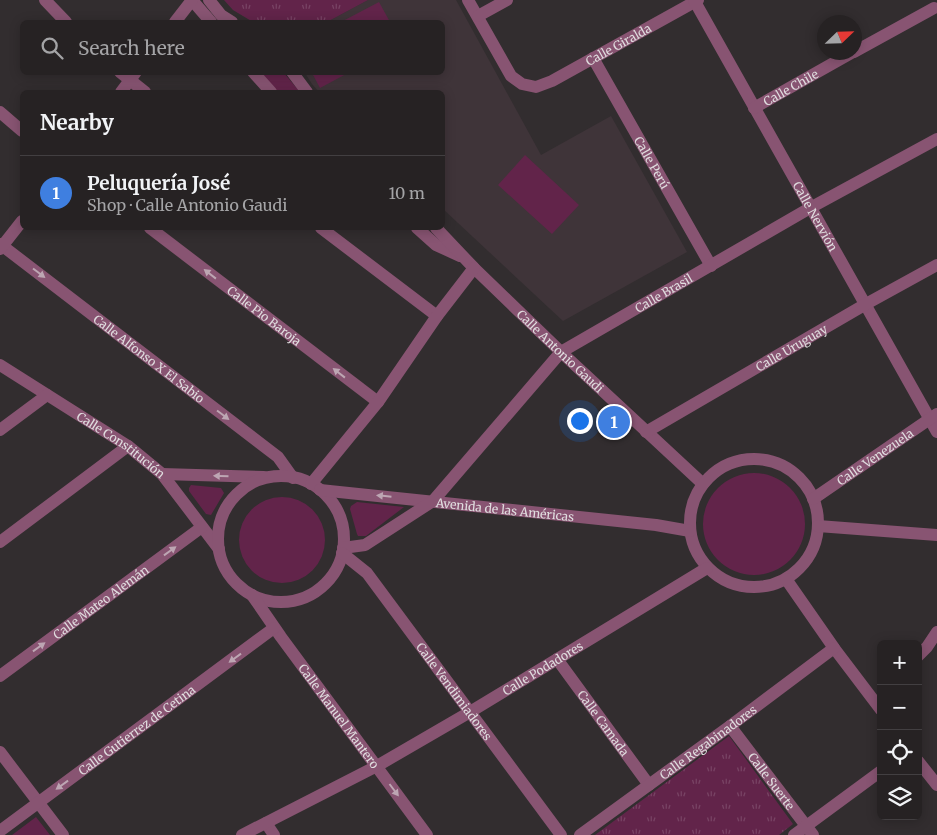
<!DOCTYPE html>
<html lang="en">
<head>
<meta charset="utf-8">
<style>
	:root { --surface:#262223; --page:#322f30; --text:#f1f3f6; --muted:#a4a4a6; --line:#423f41; --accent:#db2777 }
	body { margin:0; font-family:Merriweather,serif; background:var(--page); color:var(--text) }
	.controls { position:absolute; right:15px; bottom:15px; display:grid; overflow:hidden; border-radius:8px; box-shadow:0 2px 12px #0003 }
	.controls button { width:45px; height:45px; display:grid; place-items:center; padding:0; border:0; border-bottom:1px solid var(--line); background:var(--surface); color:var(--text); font:25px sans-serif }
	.compass { position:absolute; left:817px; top:15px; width:45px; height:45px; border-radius:50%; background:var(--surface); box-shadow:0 2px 12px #0003; rotate:67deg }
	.you { position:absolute; left:579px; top:420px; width:18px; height:18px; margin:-12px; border:4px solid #fff; border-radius:50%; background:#1a73e8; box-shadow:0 0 0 8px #1a73e833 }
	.badge { display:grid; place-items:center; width:32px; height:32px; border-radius:50%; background:var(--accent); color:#fff; font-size:16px; font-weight:700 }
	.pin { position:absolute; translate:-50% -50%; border:2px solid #fff; box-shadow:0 1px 5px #0006 }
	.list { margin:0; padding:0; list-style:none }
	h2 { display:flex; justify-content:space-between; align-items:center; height:65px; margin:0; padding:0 20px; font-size:21px }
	h2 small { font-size:16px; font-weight:400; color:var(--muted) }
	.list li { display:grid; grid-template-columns:32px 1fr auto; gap:15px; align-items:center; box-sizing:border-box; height:75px; padding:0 20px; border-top:1px solid var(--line) }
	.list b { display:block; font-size:19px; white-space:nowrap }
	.list p { margin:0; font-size:16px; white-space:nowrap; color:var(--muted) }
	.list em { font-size:16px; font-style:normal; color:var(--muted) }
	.icon { flex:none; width:28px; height:28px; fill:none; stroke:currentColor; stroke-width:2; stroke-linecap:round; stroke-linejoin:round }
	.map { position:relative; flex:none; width:937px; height:835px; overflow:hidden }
	.search { position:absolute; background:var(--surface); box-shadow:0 2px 12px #0003; left:20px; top:20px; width:425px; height:55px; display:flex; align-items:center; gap:12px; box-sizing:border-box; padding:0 18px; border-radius:8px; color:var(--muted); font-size:19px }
	.panel { position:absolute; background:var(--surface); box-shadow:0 2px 12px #0003; left:20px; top:90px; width:425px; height:140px; border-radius:8px }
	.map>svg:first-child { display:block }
	.built { fill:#3f3439 }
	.green { fill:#62244a }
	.park { fill:url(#park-tufts) }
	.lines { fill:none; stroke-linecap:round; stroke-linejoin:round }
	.minor { stroke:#885472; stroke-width:12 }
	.oneway { fill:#bda6b3 }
	.labels { text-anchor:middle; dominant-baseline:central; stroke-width:4.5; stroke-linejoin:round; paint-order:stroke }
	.street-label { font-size:12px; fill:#e0dddf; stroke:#322d2f }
</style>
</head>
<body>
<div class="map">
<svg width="937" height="835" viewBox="0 0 937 835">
	<defs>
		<pattern id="park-tufts" width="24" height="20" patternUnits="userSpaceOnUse" patternTransform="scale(1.25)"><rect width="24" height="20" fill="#62244a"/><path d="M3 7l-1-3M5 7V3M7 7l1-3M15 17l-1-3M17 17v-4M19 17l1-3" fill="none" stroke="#784364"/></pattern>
	</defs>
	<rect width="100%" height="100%" fill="#322d2f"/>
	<!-- built -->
	<path class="built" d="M 368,0 L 456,0 L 541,155 L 611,116 L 687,252 L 563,321 L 443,209 L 442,92 L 319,92 L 312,84 L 305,73 L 442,72 L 442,22 L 327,22 Z"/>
	<!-- green -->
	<path class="green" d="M 379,2 L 390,22 L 341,22 Z
		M 260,73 L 284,73 L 300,92 L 278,92 Z
		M 312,73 L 348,73 L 320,88 Z
		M 525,155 L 579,205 L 552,234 L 498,185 Z
		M703 524a51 51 0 1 1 102 0a51 51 0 1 1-102 0Z
		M 191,485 L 221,488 L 224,493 L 211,515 L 206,514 L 189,491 L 189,488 Z
		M239 540a43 43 0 1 1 86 0a43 43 0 1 1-86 0Z
		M 357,502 L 404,507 L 366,536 L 358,536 L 357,534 L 350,509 L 351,506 Z
		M 36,817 L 50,835 L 12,835 Z"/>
	<!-- park -->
	<path class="park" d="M 224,0 L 368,0 L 327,22 L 253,22 L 233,10 Z
		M 729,736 L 793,824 L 779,835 L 595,835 Z"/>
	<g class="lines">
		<!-- minor -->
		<g class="minor">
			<path d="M 45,0 L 66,22"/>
			<path d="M 192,0 L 211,22"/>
			<path d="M 209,0 L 221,15 L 232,22"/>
			<path id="s1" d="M 468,0 L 511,76 L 522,84 L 536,87 L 552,81 L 698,0"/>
			<path id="s2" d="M 694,0 L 937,432"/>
			<path d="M 478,16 L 507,0"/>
			<path d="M 175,22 L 192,0"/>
			<path d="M 854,52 L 934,8"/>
			<path id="s3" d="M 593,58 L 711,266"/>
			<path d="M 120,72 L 145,92"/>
			<path d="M 253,72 L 271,92"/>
			<path d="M 292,72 L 307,92"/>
			<path d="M 121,92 L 136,72"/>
			<path id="s4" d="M 754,108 L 853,52"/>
			<path d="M 0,112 L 22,131"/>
			<path id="s5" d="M 150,228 L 378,402"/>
			<path d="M 321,228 L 437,316"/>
			<path d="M 417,228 L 436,245 L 460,256"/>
			<path id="s6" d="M 436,228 L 474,268 L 561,352 L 703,484"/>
			<path id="s7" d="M 0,244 L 278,457 L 293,478"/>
			<path d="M 0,249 L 22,221"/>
			<path id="s8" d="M 0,365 L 128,446 L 162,474 L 219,549"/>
			<path d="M 0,430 L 47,395"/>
			<path id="s9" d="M 646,432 L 866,304 L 937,265"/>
			<circle cx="754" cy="523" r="64"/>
			<path d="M 162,474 L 264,477"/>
			<circle cx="281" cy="539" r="63"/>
			<path d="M 311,484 L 378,402 L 437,316 L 474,268"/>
			<path id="s10" d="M 320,490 L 656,525 L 690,531"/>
			<path id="s11" d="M 813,499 L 937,414"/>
			<path d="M 818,526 L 937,535"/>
			<path d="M 0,542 L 128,446"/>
			<path id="s12" d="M 343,548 L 365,545 L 433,501 L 561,352 L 810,208 L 937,139"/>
			<path id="s13" d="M 342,553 L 367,573 L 561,835"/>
			<path d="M 786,579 L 834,648 L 881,710"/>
			<path id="s14" d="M 252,595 L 281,637 L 427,835"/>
			<path d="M 918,656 L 927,647 L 937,632"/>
			<path id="s15" d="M 557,659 L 649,785"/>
			<path id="s16" d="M 0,676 L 202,527"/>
			<path id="s17" d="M 730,726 L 813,835"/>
			<path d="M 0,752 L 63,835"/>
			<path d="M 918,761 L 937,785"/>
			<path d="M 266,823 L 274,835"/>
			<path id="s18" d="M 0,831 L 274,628"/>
			<path id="s19" d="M 242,835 L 377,766 L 470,712 L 707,568"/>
			<path id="s20" d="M 580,835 L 730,726 L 834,648"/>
			<path d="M 794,835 L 881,771"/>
		</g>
	</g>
	<!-- one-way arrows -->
	<defs><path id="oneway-solid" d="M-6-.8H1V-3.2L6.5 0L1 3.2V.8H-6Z" transform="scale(1.25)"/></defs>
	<g class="oneway">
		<use href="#oneway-solid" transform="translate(39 273) rotate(37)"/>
		<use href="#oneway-solid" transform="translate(210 274) rotate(-142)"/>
		<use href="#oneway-solid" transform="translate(339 373) rotate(-142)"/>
		<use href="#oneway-solid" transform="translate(223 415) rotate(37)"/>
		<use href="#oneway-solid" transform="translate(221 476) rotate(-178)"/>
		<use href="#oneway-solid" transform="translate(384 496) rotate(-174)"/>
		<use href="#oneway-solid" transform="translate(170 551) rotate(-36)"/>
		<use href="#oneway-solid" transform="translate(39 647) rotate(-36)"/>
		<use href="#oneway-solid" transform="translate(235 658) rotate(144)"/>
		<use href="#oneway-solid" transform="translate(62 785) rotate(144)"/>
		<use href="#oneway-solid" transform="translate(394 790) rotate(53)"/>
	</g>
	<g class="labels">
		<!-- street labels -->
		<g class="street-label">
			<text stroke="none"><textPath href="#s1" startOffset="208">Calle Giralda</textPath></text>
			<text stroke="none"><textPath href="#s4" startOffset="42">Calle Chile</textPath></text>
			<text stroke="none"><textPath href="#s3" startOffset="120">Calle Perú</textPath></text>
			<text stroke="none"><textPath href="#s2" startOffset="248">Calle Nervión</textPath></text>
			<text stroke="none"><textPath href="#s12" startOffset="418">Calle Brasil</textPath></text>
			<text stroke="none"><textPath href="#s5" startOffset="144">Calle Pio Baroja</textPath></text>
			<text stroke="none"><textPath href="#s9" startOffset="168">Calle Uruguay</textPath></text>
			<text stroke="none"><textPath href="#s6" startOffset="175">Calle Antonio Gaudi</textPath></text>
			<text stroke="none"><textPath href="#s7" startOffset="188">Calle Alfonso X El Sabio</textPath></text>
			<text stroke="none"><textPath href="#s8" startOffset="145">Calle Constitución</textPath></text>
			<text stroke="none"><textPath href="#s11" startOffset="75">Calle Venezuela</textPath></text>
			<text stroke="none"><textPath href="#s10" startOffset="186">Avenida de las Américas</textPath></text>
			<text stroke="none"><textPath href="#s16" startOffset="125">Calle Mateo Alemán</textPath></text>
			<text stroke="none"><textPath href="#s19" startOffset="344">Calle Podadores</textPath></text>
			<text stroke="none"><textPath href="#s13" startOffset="179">Calle Vendimiadores</textPath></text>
			<text stroke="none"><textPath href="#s14" startOffset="149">Calle Manuel Mantero</textPath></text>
			<text stroke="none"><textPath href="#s15" startOffset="79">Calle Camada</textPath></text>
			<text stroke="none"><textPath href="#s18" startOffset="170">Calle Gutierrez de Cetina</textPath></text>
			<text stroke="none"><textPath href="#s20" startOffset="158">Calle Regabinadores</textPath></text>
			<text stroke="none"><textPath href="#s17" startOffset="69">Calle Suerte</textPath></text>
		</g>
	</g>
</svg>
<div class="controls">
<button>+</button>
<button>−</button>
<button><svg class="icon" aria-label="locate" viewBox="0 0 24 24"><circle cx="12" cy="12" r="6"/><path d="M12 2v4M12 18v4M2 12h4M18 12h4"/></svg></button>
<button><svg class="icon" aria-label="layers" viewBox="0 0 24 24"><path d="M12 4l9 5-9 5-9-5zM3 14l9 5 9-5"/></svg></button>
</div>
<svg class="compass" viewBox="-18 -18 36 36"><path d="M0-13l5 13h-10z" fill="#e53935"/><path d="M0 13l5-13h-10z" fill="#a4a4a6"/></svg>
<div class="you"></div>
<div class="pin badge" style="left:614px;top:422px;background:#3f7fe0">1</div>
<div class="search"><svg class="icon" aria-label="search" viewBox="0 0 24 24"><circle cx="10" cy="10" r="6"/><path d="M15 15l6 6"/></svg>Search here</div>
<section class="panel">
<h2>Nearby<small></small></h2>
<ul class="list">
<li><span class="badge" style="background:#3f7fe0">1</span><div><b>Peluquería José</b><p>Shop · Calle Antonio Gaudi</p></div><em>10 m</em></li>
</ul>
</section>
</div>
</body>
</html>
